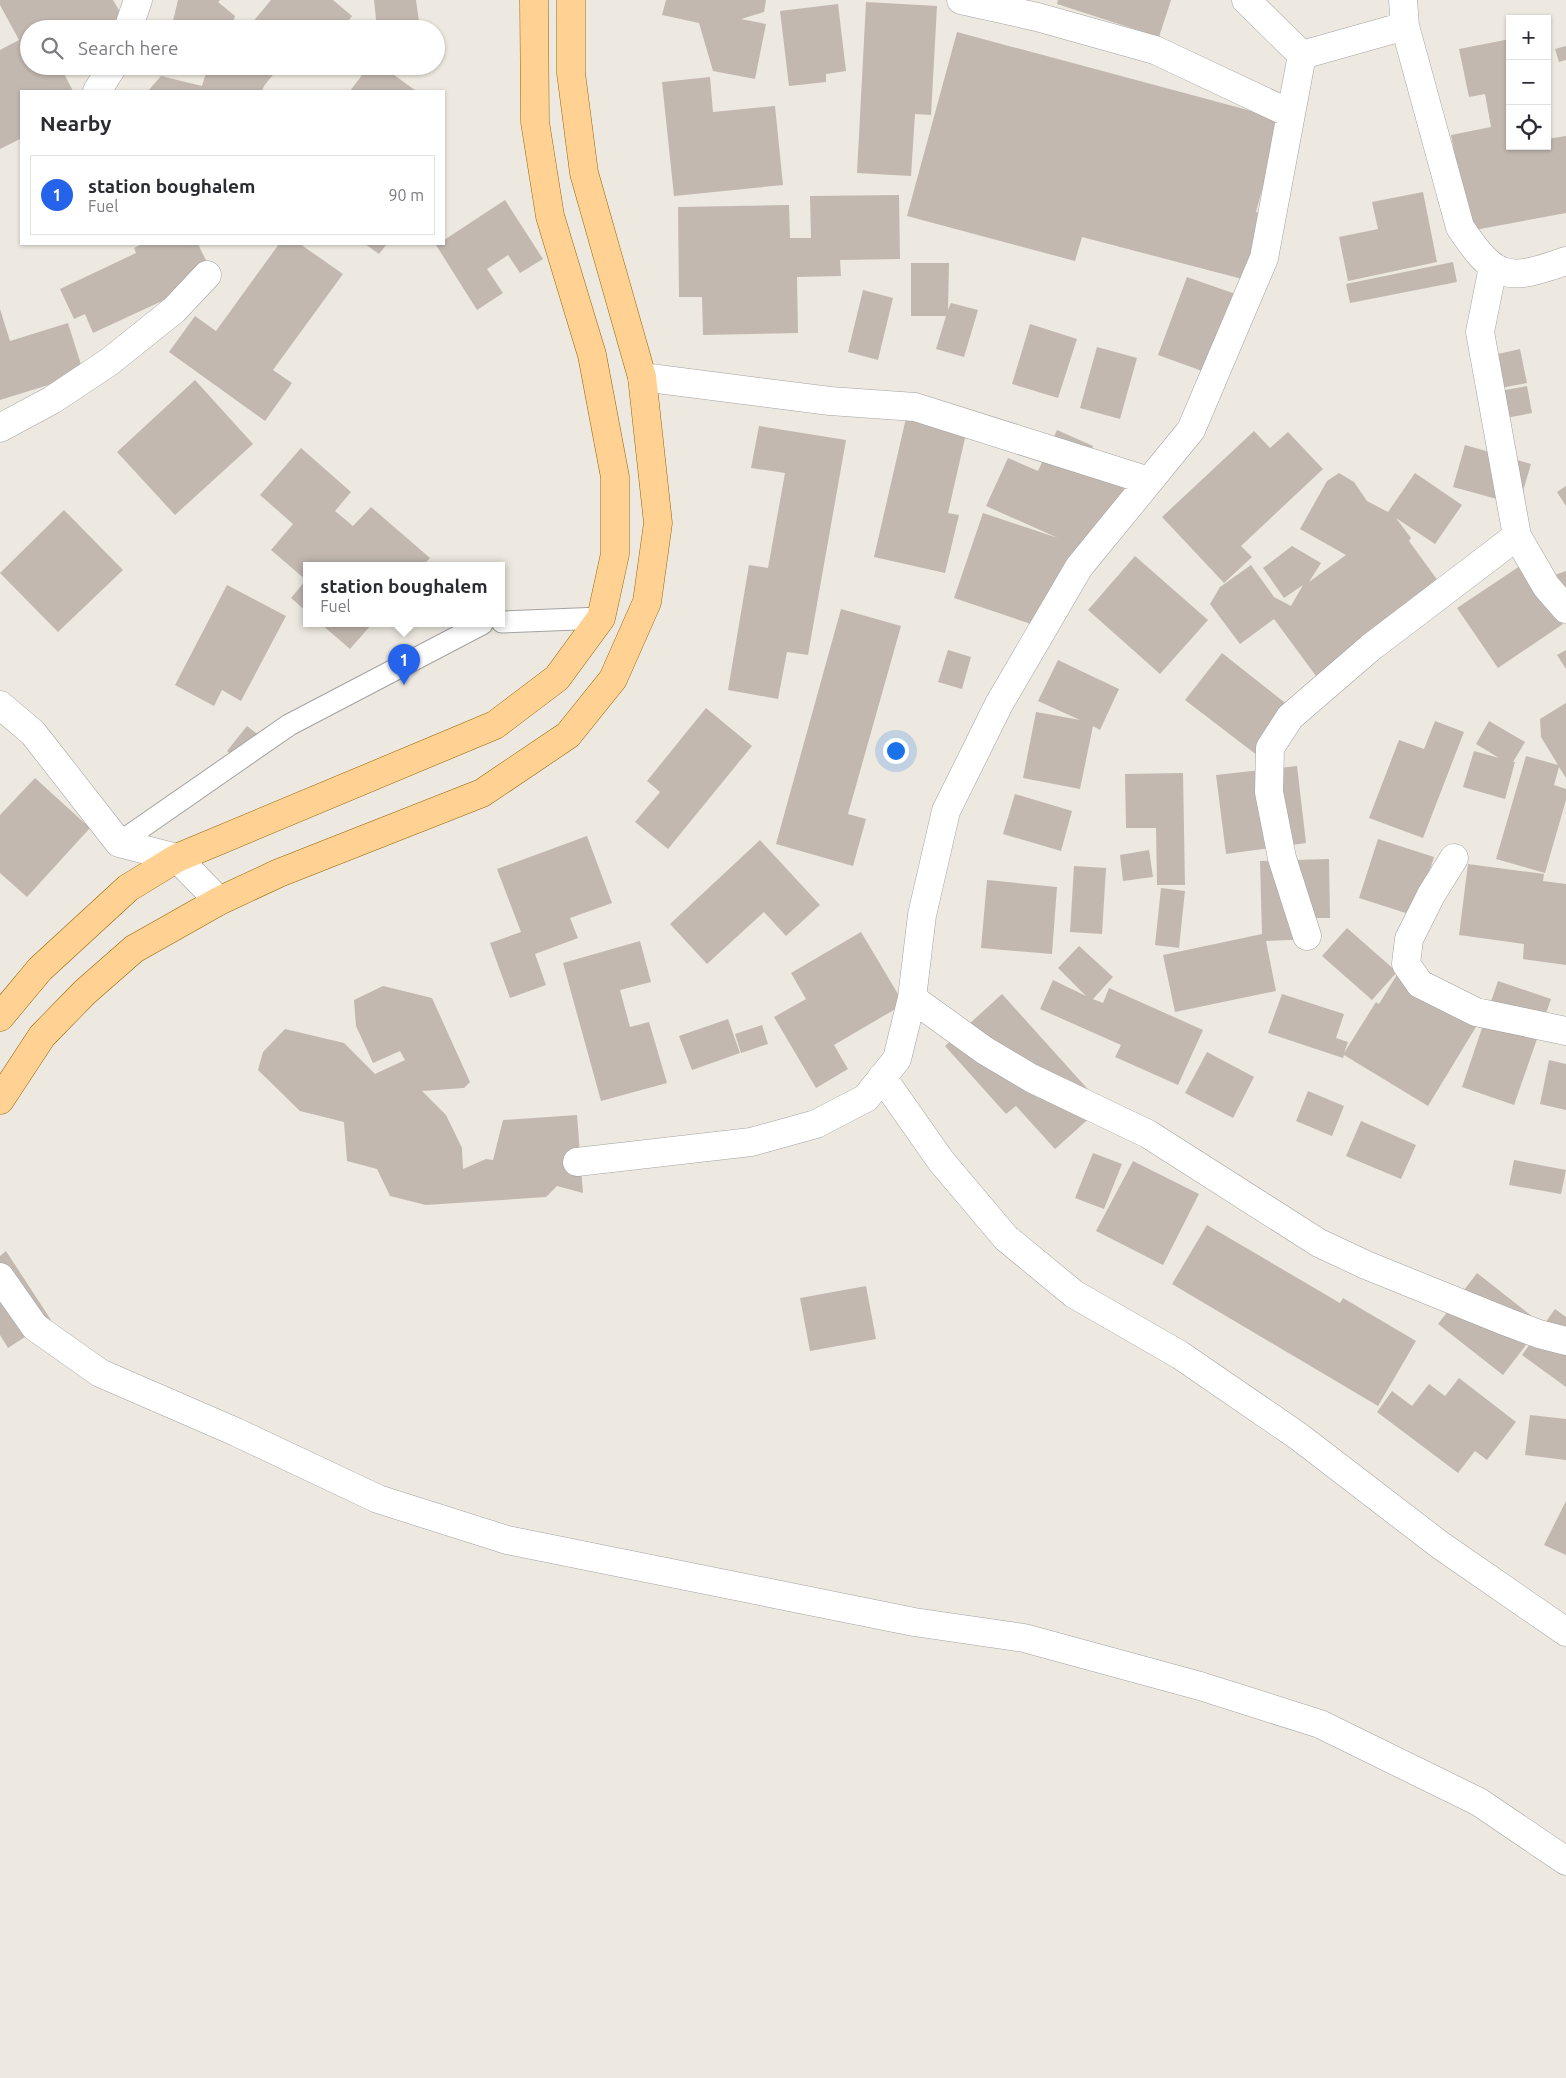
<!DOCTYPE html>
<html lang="en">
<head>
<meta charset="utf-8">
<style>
	:root { --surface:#fff; --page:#f7f7f7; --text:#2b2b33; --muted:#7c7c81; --line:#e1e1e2; --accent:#2563eb }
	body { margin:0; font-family:Ubuntu,sans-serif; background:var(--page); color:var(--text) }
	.controls { position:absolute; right:15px; top:15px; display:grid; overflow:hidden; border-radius:0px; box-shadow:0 1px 4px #0004 }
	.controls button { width:45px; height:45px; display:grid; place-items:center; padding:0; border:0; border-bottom:1px solid var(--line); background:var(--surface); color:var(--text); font:25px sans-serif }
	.you { position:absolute; left:895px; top:750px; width:18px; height:18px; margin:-12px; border:4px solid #fff; border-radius:50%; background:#1a73e8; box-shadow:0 0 0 8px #1a73e833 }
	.badge { display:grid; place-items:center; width:32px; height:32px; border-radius:50%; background:var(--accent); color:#fff; font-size:16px; font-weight:700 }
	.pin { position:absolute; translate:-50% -41px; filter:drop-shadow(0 1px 2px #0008) }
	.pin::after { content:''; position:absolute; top:26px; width:18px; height:15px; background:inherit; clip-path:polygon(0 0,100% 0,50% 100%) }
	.popup { position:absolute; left:303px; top:562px; width:202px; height:65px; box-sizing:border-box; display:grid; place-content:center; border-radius:0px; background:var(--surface); filter:drop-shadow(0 1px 4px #0005); font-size:16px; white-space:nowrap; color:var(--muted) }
	.popup b { font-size:19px; color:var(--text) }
	.popup::after { content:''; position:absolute; left:50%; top:100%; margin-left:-10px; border:10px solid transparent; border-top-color:var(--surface) }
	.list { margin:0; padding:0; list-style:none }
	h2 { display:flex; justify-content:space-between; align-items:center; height:65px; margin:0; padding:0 20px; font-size:21px }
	h2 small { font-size:16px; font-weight:400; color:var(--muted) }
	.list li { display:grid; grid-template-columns:32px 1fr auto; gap:15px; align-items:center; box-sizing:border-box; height:80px; margin:0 10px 10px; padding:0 10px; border:1px solid var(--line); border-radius:0px }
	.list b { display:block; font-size:19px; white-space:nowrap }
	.list p { margin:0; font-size:16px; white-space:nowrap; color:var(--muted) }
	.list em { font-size:16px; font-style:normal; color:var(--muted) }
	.icon { flex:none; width:28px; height:28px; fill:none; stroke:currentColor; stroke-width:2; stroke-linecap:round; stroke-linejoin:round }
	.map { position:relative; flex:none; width:1566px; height:2078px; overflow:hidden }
	.search { position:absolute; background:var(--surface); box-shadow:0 1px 4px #0004; left:20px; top:20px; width:425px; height:55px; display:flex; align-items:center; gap:12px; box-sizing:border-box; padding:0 18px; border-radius:28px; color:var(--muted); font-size:19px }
	.panel { position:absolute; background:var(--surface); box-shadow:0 1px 4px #0004; left:20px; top:90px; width:425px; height:155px; border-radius:0px }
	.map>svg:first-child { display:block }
	.building { fill:#c2b8b0 }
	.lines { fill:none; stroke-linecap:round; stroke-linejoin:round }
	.lane-casing { stroke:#a2a2a2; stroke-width:23 }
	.street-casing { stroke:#a2a2a2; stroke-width:29 }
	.primary-casing { stroke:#936400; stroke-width:29 }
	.lane { stroke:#fff; stroke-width:21 }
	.street { stroke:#fff; stroke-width:28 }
	.primary { stroke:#ffd294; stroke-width:28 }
</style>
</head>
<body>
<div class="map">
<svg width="1566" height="2078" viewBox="0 0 1566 2078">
	<rect width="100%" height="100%" fill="#ede9e0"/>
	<!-- building -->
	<path class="building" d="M 0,0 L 113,0 L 127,24 L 118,29 L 29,29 L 29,66 L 60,66 L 73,91 L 21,91 L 21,141 L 20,139 L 0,149 L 0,50 L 19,40 L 0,5 Z
		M 178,0 L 220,0 L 218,2 L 235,16 L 231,29 L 171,29 Z
		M 271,0 L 333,0 L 352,16 L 342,29 L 247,29 Z
		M 374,0 L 416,0 L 420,29 L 377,29 Z
		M 666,0 L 766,0 L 764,12 L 741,19 L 766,24 L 755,79 L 713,71 L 699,23 L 662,15 Z
		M 1058,0 L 1171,0 L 1159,37 L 1057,4 Z
		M 866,2 L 937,6 L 931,115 L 915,114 L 911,176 L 857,173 Z
		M 838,4 L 846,71 L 826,74 L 826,82 L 789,86 L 780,11 Z
		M 957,32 L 1281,119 L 1256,212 L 1264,214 L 1246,280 L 1082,237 L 1075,261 L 907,216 Z
		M 1510,39 L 1510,146 L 1547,146 L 1547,139 L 1566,136 L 1566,213 L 1469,231 L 1451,135 L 1491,127 L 1485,94 L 1469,97 L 1459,49 Z
		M 1566,46 L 1566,60 L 1559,62 L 1555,49 Z
		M 208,66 L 280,66 L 264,86 L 262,91 L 148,91 L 161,76 L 202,86 Z
		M 369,66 L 382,66 L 416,91 L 350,91 Z
		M 710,77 L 713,112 L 775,106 L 783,185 L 674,196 L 662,82 Z
		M 1423,192 L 1437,262 L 1348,281 L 1339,237 L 1378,229 L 1372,202 Z
		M 899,195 L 900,259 L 840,260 L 841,276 L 797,277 L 798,333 L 703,335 L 702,297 L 679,297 L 678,207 L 789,205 L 790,238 L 811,238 L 810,196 Z
		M 505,200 L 543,259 L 520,273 L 508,255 L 487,269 L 503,293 L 477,310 L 436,245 L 444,244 L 444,240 Z
		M 142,244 L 198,244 L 214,277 L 93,333 L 85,314 L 74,319 L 60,289 L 136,253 L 134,248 Z
		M 279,244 L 300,244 L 343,274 L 273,370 L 292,383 L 265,421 L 169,352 L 195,316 L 216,331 Z
		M 365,244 L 387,244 L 379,254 Z
		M 1453,262 L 1457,282 L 1350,303 L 1346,284 Z
		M 911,263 L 949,263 L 948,310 L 951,303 L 978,310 L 964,357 L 936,349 L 946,316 L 911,316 Z
		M 1187,277 L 1244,297 L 1216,376 L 1158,355 Z
		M 863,290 L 893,298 L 878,360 L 848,352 Z
		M 0,309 L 10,341 L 68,323 L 84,374 L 0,400 Z
		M 1030,324 L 1077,339 L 1058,398 L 1012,384 Z
		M 1097,347 L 1137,358 L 1120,419 L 1080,408 Z
		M 1520,349 L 1527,383 L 1495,389 L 1489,356 Z
		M 195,380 L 253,444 L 175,515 L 117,452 Z
		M 1527,386 L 1532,413 L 1506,418 L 1500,391 Z
		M 909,405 L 979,441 L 965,438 L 948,513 L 959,515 L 945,573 L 874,557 Z
		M 759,426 L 846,440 L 808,655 L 787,652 L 778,699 L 728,690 L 749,565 L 768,568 L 785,473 L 751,468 Z
		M 1057,430 L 1093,446 L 1086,462 L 1128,481 L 1094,554 L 1052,631 L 954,598 L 983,513 L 1058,538 L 986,506 L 1008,458 L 1038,471 Z
		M 1254,431 L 1270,448 L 1288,432 L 1323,469 L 1241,546 L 1252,557 L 1224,583 L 1162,517 Z
		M 1465,445 L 1531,464 L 1519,505 L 1453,487 Z
		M 301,448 L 351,492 L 335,511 L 353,526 L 371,507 L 430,558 L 422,566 L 306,566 L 306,611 L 291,598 L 306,580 L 271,550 L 293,524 L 260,495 Z
		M 1339,473 L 1354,482 L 1367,501 L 1388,512 L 1415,473 L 1462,505 L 1435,544 L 1396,518 L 1411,538 L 1409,541 L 1441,585 L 1316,676 L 1274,619 L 1240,644 L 1210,604 L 1220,587 L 1251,565 L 1274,597 L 1291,606 L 1303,585 L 1284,598 L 1263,568 L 1292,546 L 1321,563 L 1309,582 L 1346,555 L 1300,529 L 1327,481 Z
		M 1566,486 L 1566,506 L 1557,492 Z
		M 64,510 L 123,570 L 58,632 L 0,573 Z
		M 1135,556 L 1208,620 L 1160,674 L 1088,610 Z
		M 1523,564 L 1563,624 L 1498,668 L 1457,608 Z
		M 1566,571 L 1566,612 L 1552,576 Z
		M 227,585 L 286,616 L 241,701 L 222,690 L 214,706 L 175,685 Z
		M 841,609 L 901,626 L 848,814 L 866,819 L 853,866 L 776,844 Z
		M 321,624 L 372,624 L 350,649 Z
		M 948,650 L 971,657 L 962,689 L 938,682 Z
		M 1566,650 L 1566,669 L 1557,655 Z
		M 1222,653 L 1298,713 L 1262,759 L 1185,700 Z
		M 1058,660 L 1119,689 L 1100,730 L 1093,726 L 1080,789 L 1023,778 L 1036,712 L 1080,720 L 1038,701 Z
		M 1566,703 L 1566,778 L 1559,767 L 1554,785 L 1566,789 L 1566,800 L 1545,873 L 1496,859 L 1526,756 L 1558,765 L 1541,737 L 1540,719 Z
		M 706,708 L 752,746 L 668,849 L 635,822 L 660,792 L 647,781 Z
		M 1435,721 L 1464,732 L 1423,838 L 1369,818 L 1399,740 L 1424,749 Z
		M 1489,721 L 1525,742 L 1513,762 L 1515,762 L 1505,799 L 1463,787 L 1474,751 L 1499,758 L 1476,744 Z
		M 247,726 L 265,740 L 244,765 L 227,751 Z
		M 1297,766 L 1306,843 L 1226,854 L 1216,775 Z
		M 1183,773 L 1185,885 L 1157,885 L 1156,828 L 1126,828 L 1125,774 Z
		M 35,778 L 90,828 L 27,897 L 0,873 L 0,815 Z
		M 1015,794 L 1072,811 L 1061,851 L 1003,834 Z
		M 587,836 L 612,903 L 570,918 L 578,938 L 535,954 L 546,985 L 510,998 L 490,943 L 521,932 L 497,869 Z
		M 1378,839 L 1434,857 L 1415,916 L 1359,898 Z
		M 760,840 L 820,905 L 786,936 L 764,912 L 707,964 L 670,924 Z
		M 1149,850 L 1153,877 L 1123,881 L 1120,855 Z
		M 1329,859 L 1330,918 L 1315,918 L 1316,939 L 1266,941 L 1276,991 L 1175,1012 L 1163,955 L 1262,934 L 1260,861 Z
		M 1468,864 L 1544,874 L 1543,881 L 1566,884 L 1566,965 L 1523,959 L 1524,944 L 1459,935 Z
		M 1074,866 L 1106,868 L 1102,934 L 1070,932 Z
		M 987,880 L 1057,887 L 1052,954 L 981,948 Z
		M 1161,888 L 1185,891 L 1179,948 L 1155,945 Z
		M 1347,928 L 1397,972 L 1372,1000 L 1322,956 Z
		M 861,932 L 904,1004 L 834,1045 L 848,1069 L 816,1088 L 774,1017 L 806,999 L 791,973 Z
		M 640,941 L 651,982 L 620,990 L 630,1027 L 649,1022 L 667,1083 L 601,1101 L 563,963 Z
		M 1079,946 L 1113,977 L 1093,999 L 1103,1003 L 1109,988 L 1203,1030 L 1178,1085 L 1115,1057 L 1121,1045 L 1040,1009 L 1053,980 L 1086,996 L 1058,968 Z
		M 1401,968 L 1482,1017 L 1428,1106 L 1344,1055 L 1343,1058 L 1268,1033 L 1282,994 L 1344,1014 L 1336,1038 L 1348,1042 L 1344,1053 L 1376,1002 L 1379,1004 Z
		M 1498,981 L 1551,999 L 1514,1105 L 1462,1087 Z
		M 383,986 L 432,998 L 470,1082 L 464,1088 L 422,1091 L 446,1115 L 462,1148 L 463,1169 L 486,1159 L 493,1160 L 503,1120 L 577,1115 L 583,1193 L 557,1186 L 546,1197 L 426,1205 L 390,1196 L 377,1169 L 347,1161 L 344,1122 L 300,1111 L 258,1070 L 263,1052 L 285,1029 L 344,1043 L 375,1074 L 405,1060 L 400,1051 L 373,1063 L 356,1026 L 354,1000 Z
		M 1002,994 L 1103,1106 L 1055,1149 L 1016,1106 L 1006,1114 L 945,1046 Z
		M 728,1019 L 740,1053 L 692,1070 L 679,1036 Z
		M 762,1025 L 768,1044 L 741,1053 L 735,1034 Z
		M 1207,1052 L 1254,1077 L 1233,1118 L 1185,1093 Z
		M 1549,1060 L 1566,1064 L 1566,1110 L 1540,1104 Z
		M 1308,1091 L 1344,1106 L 1332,1136 L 1296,1121 Z
		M 1361,1121 L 1416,1145 L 1401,1179 L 1346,1156 Z
		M 1093,1153 L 1122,1164 L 1104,1209 L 1075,1198 Z
		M 1514,1160 L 1566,1170 L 1561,1194 L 1509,1185 Z
		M 1133,1161 L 1199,1194 L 1163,1265 L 1096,1231 Z
		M 1207,1225 L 1340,1303 L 1343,1298 L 1416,1341 L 1378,1406 L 1172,1284 Z
		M 6,1251 L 51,1320 L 8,1348 L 0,1335 L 0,1256 Z
		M 1477,1273 L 1542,1324 L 1503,1375 L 1438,1324 Z
		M 866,1286 L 876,1339 L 810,1351 L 800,1298 Z
		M 1555,1309 L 1566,1317 L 1566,1387 L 1522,1355 Z
		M 1459,1378 L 1516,1422 L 1487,1460 L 1475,1451 L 1458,1473 L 1377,1412 L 1392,1391 L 1412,1406 L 1429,1384 L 1445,1396 Z
		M 1530,1415 L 1566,1419 L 1566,1460 L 1525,1455 Z
		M 1566,1501 L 1566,1555 L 1544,1545 Z"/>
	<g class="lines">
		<defs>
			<path id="lane" d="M 502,622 L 601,618
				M 119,843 L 289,725 L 482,624"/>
			<path id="street" d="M 961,0 L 1037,17 L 1155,50 L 1291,114
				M 1246,0 L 1302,55 L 1405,26
				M 1403,0 L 1405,26 L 1460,227 C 1495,280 1507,282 1566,261
				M 128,29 L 138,0
				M 97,91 L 113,66
				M 1493,267 L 1480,332 L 1517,536 L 1546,586 L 1566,609
				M 642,377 L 830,401 L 915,407 L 1149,481
				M 0,428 L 52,400 L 109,362 L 174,310 L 207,275
				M 0,705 L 33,733 L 119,843 L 177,858 L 219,901
				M 1454,858 L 1431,895 L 1409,939 L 1406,964 L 1420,984 L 1476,1012 L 1566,1031
				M 1307,936 L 1282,858 L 1269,792 L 1270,748 L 1290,717 L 1370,648 L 1517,536
				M 912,998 L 984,1050 L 1031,1078 L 1148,1134 L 1319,1243 L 1366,1265 L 1507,1322 L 1539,1334 L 1566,1341
				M 882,1077 L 941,1161 L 1006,1238 L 1074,1294 L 1180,1355 L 1298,1436 L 1440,1545 L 1566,1632
				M 577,1162 L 751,1142 L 816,1124 L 866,1098 L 897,1059 L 912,998 L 922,915 L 946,811 L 999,704 L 1079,567 L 1191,430 L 1264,258 L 1302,55
				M 0,1277 L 35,1327 L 100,1373 L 236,1432 L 378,1499 L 507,1540 L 914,1622 L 1024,1638 L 1200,1686 L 1320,1724 L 1479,1802 L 1566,1861"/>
			<path id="primary" d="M 0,1017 L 40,969 L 128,888 L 177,858 L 495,725 L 557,678 L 601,618 L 615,554 L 615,477 L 592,355 L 550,216 L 535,122 L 534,0
				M 0,1100 L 42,1036 L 85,992 L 134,949 L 219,901 L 279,873 L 482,793 L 568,735 L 613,679 L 647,602 L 658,523 L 642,377 L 584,173 L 571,73 L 571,0"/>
		</defs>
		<!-- lane casing -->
		<use href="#lane" class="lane-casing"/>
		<!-- street casing -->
		<use href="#street" class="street-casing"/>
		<!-- primary casing -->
		<use href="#primary" class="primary-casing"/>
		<!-- lane -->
		<use href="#lane" class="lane"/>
		<!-- street -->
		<use href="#street" class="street"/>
		<!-- primary -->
		<use href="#primary" class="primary"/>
	</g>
</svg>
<div class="controls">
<button>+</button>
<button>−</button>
<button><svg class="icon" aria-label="locate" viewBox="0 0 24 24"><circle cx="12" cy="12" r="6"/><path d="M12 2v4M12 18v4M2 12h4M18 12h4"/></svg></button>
</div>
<div class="you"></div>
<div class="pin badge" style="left:404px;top:685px">1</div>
<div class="popup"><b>station boughalem</b>Fuel</div>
<div class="search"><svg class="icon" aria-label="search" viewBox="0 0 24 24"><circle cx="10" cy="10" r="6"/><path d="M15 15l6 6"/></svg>Search here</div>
<section class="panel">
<h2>Nearby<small></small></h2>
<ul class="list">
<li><span class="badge">1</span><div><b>station boughalem</b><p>Fuel</p></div><em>90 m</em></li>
</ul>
</section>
</div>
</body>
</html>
